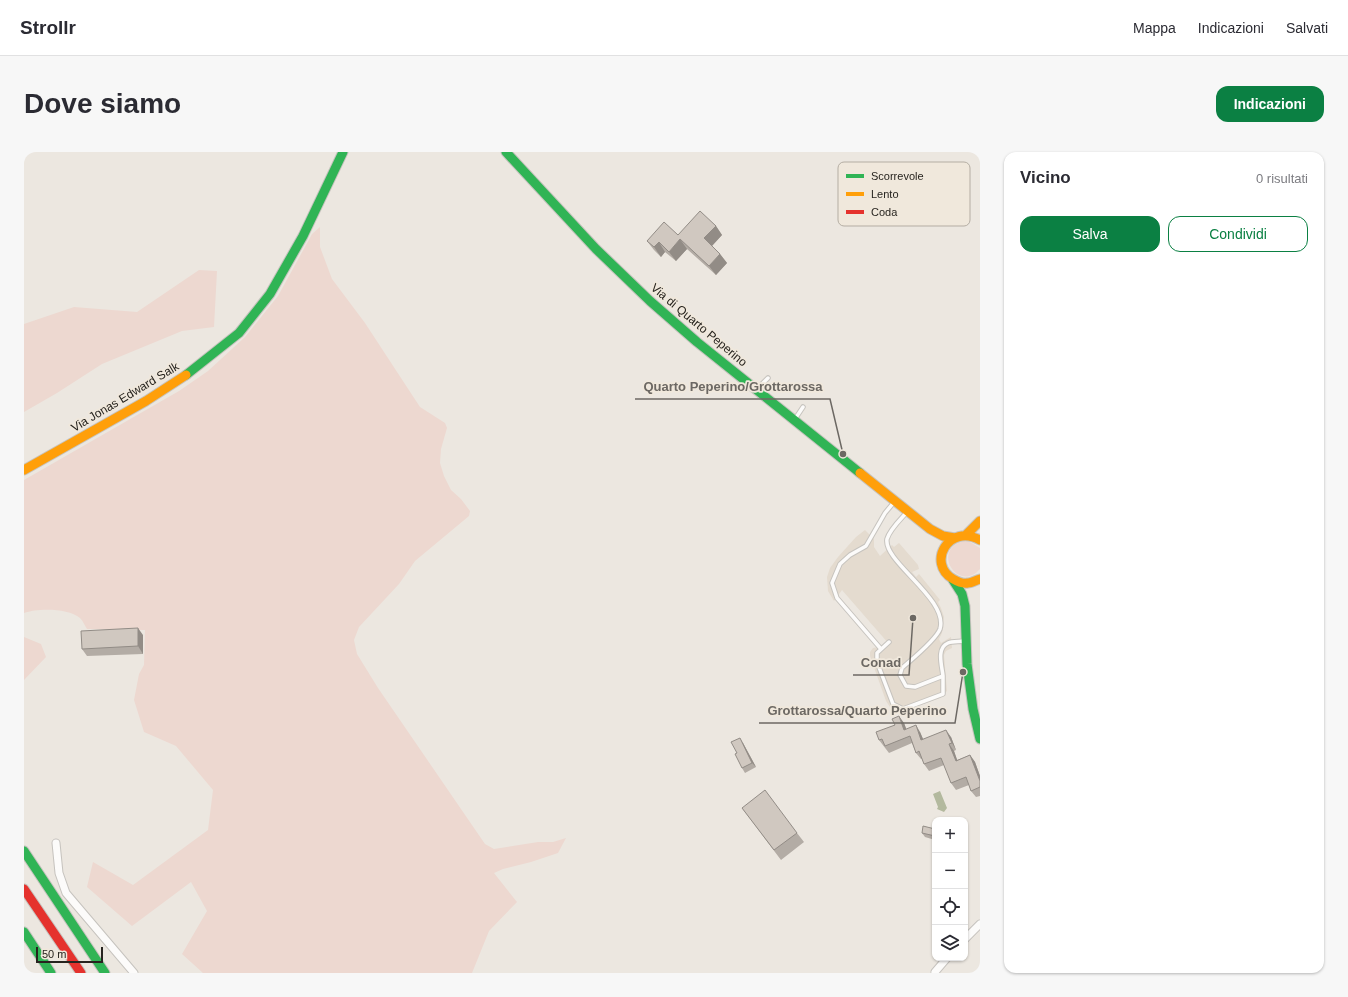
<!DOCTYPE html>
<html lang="it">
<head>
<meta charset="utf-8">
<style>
	:root { --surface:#fff; --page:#f7f7f7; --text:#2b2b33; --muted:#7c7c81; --line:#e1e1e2; --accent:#0b8043 }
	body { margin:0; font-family:Helvetica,sans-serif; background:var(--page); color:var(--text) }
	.controls { position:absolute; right:12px; bottom:12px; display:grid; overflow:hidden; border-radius:8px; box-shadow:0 1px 3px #0004 }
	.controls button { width:36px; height:36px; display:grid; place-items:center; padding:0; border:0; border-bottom:1px solid var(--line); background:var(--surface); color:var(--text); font:20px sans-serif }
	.scale { position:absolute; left:12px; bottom:10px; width:67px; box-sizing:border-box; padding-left:4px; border:2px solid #27241f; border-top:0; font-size:11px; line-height:14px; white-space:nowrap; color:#27241f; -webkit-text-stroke:3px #f0e8dc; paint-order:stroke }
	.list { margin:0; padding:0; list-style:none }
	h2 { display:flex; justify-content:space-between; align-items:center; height:52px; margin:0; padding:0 16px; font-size:17px }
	h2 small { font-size:13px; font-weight:400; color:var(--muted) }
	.actions { display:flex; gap:8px; padding:12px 16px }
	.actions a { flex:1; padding:9px 0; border:1px solid var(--accent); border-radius:12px; text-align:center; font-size:14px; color:var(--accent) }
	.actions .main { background:var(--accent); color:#fff }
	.icon { flex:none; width:22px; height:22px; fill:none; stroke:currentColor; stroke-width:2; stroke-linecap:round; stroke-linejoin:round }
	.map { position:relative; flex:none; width:956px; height:821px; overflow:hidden; border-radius:12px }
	header { display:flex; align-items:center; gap:24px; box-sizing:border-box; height:56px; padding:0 20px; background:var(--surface); border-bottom:1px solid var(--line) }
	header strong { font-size:19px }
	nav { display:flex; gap:22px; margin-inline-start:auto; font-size:14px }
	.intro { display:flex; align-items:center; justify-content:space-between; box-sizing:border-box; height:96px; padding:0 24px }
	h1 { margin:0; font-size:28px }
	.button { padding:10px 18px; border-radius:12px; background:var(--accent); color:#fff; font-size:14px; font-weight:700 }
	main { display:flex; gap:24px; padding:0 24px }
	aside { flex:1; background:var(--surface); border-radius:12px; box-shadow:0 1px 3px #0004 }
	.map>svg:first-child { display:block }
	.built { fill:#e4dbcf }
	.green { fill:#edd8d0 }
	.water { fill:#b3b99e }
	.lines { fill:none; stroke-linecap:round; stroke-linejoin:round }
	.lane-casing { stroke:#c6c3be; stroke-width:5.5 }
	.street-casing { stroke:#c6c3be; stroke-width:9 }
	.fast-casing { stroke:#c6c3be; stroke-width:11 }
	.slow-casing { stroke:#c6c3be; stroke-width:11 }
	.jam-casing { stroke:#c6c3be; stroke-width:11 }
	.lane { stroke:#fcfbfa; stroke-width:3.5 }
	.street { stroke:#fcfbfa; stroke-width:7 }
	.fast { stroke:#30b455; stroke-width:9 }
	.slow { stroke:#ff9f0a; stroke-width:9 }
	.jam { stroke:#e5322d; stroke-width:9 }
	.wall { fill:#b3aca5 }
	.shaded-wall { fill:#928c86 }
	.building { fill:#d0c8c0; stroke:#928c86 }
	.labels { text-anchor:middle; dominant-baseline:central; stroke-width:3.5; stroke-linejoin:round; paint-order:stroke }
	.street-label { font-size:12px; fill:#27241f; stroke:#f0e8dc }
	.key { fill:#f0e8dc; stroke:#b4ada3; stroke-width:1 }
	.key-label { font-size:11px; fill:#27241f }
	.leader { fill:none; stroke:#6c6863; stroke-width:1.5 }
	.callout-dot { fill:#6c6863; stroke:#f0e8dc; stroke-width:1.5 }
	.callout-label { font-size:13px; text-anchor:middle; font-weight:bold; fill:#6c6863; stroke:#f0e8dc; stroke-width:3.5; stroke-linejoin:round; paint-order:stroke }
</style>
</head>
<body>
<header>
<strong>Strollr</strong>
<nav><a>Mappa</a><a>Indicazioni</a><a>Salvati</a></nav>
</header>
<div class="intro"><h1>Dove siamo</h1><a class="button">Indicazioni</a></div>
<main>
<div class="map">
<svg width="956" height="821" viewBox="0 0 956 821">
	<rect width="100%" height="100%" fill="#ece7e0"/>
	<!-- built -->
	<path class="built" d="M 841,378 L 850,387 L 850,395 L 856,404 L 868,393 L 870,395 L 875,391 L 894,413 L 895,417 L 888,420 L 892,425 L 895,422 L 916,448 L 914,450 L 917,456 L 920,465 L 918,481 L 915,487 L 917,491 L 927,485 L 928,496 L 922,499 L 920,503 L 923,539 L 916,546 L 880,559 L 870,558 L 866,555 L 862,549 L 846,504 L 846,500 L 849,496 L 854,495 L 857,498 L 865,492 L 818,438 L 810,449 L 804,439 L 803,425 L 806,416 L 814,405 L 832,385 Z"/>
	<!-- green -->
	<path class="green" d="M 296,75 L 296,95 L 308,127 L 341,171 L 396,255 L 421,271 L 423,276 L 417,297 L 416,311 L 420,324 L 427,338 L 437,347 L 446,359 L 445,364 L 391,409 L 375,432 L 335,475 L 330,488 L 333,502 L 354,536 L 461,692 L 470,697 L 514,690 L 529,690 L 542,686 L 534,701 L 507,710 L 479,717 L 470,721 L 493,750 L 465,779 L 448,821 L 179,821 L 158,802 L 183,759 L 167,730 L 108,774 L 63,735 L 69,710 L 109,733 L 184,678 L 189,638 L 152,594 L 120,580 L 110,548 L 115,522 L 120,513 L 121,478 L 63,477 C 61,474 59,469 56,466 C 44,456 14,456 0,461 L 0,328 L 155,239 L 184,219 L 221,185 L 254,144 L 288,82 Z
		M 175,118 L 193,119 L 190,175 L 158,179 L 78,212 L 33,241 L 0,260 L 0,172 L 50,155 L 113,160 Z
		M 940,389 L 946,390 L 956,396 L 956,417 C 934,442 906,397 940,389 Z
		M 0,485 L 17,492 L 22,505 L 0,528 Z"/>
	<!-- water -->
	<path class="water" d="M 916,639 L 923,656 L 920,660 L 913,657 L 914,655 L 909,642 Z"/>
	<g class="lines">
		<defs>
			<path id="lane" d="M 733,237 L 744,226
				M 771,267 L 779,255
				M 883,360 C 877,367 866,377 863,387 C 859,410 925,447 916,477 C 912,488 887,508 878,516 L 876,523 L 882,534 L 891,535 L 919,524 C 918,514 912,496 924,491 C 929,489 935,490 940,489
				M 865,490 L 853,501 L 853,510 L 869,552 L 879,557 L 919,542 L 919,524
				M 857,497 L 813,446 L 808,431 L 816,412 L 826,403 L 842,394 L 861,361 L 871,349"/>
			<path id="street" d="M 32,691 L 35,721 L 42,741 L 110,821
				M 941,787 L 956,772
				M 911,820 L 923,806"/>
			<path id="fast" d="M 482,0 L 572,97 L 626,149 L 673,190 L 836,321
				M 162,223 L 215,181 L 246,142 L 279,84 L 319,0
				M 929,428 L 938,442 L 941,454 L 943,512 L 949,557 L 956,587
				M 0,699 L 81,821
				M 0,780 L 27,821"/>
			<path id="slow" d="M 0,318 L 122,249 L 162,223
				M 836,321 L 906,377 L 919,384 L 931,386
				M 942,383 L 956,369
				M 956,388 C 925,371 902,411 929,427 C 934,430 939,432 944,431 C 948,431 952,428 956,427"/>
			<path id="jam" d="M 0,737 L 57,821"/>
		</defs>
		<!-- lane casing -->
		<use href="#lane" class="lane-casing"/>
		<!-- street casing -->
		<use href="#street" class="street-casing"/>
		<!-- fast casing -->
		<use href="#fast" class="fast-casing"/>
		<!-- slow casing -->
		<use href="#slow" class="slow-casing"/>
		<!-- jam casing -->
		<use href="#jam" class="jam-casing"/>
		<!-- lane -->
		<use href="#lane" class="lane"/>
		<!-- street -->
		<use href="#street" class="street"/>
		<!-- fast -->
		<use href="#fast" class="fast"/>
		<!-- slow -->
		<use href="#slow" class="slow"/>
		<!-- jam -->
		<use href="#jam" class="jam"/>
	</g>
	<!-- wall -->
	<path class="wall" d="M 692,74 L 698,83 L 688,94 L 696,102 L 703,111 L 692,123 L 663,97 L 652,109 L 641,100 L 637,105 L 630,98 L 623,89 L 654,83 Z
		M 119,483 L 119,502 L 63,504 L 58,497 Z
		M 880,571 L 882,577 L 896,580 L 899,587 L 927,585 L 932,598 L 930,599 L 933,608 L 946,603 L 951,610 L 956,624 L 956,644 L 952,645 L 947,639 L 945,633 L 932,638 L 927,631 L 920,613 L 905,619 L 900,612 L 898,607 L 897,607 L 892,601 L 888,591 L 865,601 L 855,588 L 871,573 Z
		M 719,591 L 732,615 L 721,621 L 718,616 L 713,601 Z
		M 718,656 L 773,681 L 780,690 L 757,708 Z
		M 911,677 L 911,688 L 901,685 L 898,681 Z"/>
	<!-- shaded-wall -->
	<path class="shaded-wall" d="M 692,74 L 698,83 L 686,96 L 680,86 Z
		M 656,87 L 663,97 L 652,109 L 645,100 Z
		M 635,90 L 641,100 L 637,105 L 630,95 Z
		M 696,102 L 703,111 L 692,123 L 685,114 Z
		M 114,476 L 119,483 L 119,502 L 114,494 Z
		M 875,564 L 880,571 L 885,584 L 880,578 Z
		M 892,573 L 896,580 L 902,594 L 897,588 Z
		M 922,578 L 927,585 L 932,598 L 928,591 Z
		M 716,586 L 719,591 L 732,615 L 728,611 Z
		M 925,592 L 930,599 L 936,616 L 932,609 Z
		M 946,603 L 951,610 L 956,624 L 956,629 Z"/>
	<!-- building -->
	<path class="building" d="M 676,59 L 692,74 L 680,86 L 696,102 L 685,114 L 656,87 L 645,100 L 635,90 L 630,95 L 623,89 L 640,70 L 654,83 Z
		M 114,476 L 114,494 L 58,497 L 57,479 Z
		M 875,564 L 880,578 L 892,573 L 897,588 L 922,578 L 928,591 L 925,592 L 932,609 L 946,603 L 956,629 L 956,635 L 947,639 L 942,625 L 927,631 L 917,606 L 900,612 L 895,599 L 892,601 L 886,584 L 861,594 L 858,587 L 855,588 L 852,580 L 871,573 L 868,567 Z
		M 716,586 L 728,611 L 718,616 L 711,602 L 713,601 L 707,590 Z
		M 741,638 L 773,681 L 750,698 L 718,656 Z
		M 899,674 L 911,677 L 911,684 L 898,681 Z"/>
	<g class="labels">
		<!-- street labels -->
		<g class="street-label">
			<text transform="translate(675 173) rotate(40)">Via di Quarto Peperino</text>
			<text transform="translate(101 245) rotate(-31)">Via Jonas Edward Salk</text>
		</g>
	</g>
	<!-- legend -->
	<rect x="814" y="10" width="132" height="64" rx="6" class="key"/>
	<rect x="822" y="22" width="18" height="4" fill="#30b455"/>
	<rect x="822" y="40" width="18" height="4" fill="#ff9f0a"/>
	<rect x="822" y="58" width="18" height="4" fill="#e5322d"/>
	<g class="key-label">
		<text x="847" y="28">Scorrevole</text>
		<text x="847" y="46">Lento</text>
		<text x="847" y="64">Coda</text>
	</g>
	<!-- callouts -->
	<path class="leader" d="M819 302L806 247H611M889 466L885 523H829M939 520L931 571H735"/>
	<g class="callout-dot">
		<circle cx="819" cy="302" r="4"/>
		<circle cx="889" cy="466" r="4"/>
		<circle cx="939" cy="520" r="4"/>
	</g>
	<g class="callout-label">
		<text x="709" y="239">Quarto Peperino/Grottarossa</text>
		<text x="857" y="515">Conad</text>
		<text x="833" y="563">Grottarossa/Quarto Peperino</text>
	</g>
</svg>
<div class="controls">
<button>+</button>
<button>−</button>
<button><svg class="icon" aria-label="locate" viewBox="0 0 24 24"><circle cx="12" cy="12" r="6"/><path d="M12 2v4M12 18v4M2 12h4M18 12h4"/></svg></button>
<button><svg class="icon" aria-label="layers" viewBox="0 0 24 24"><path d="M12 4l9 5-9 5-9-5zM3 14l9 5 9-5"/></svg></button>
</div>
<div class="scale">50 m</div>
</div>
<aside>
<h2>Vicino<small>0 risultati</small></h2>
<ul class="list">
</ul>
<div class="actions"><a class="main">Salva</a><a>Condividi</a></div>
</aside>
</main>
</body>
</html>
